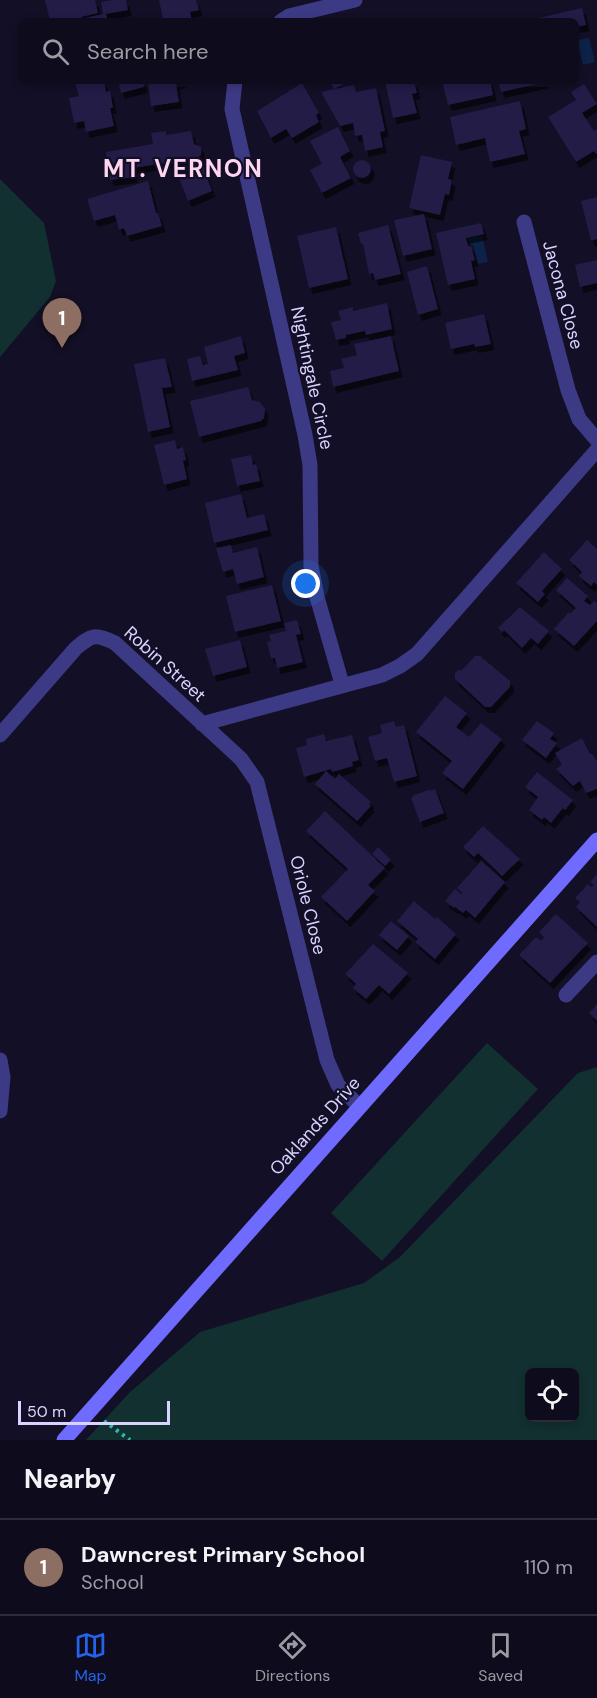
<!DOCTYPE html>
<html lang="en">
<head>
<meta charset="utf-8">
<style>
	:root { --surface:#0e0b1c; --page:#171425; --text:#f1f3f6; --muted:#9b9ba3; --line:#2e2b3b; --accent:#2563eb }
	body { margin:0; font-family:"DM Sans",sans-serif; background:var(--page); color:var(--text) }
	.controls { position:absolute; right:18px; bottom:18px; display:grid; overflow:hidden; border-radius:9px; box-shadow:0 3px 9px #0003 }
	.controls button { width:54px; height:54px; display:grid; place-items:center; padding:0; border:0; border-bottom:2px solid var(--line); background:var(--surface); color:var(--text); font:30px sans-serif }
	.scale { position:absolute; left:18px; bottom:15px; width:152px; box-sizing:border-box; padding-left:6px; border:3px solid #d9d4ff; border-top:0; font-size:16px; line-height:21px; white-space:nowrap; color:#d9d4ff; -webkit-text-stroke:4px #130f26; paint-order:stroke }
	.you { position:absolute; left:306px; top:584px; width:21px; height:21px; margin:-15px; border:4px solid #fff; border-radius:50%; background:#1a73e8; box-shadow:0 0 0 9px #1a73e833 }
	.badge { display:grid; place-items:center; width:39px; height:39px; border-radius:50%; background:var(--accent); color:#fff; font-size:20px; font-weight:700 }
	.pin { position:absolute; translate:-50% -50px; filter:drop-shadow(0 2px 3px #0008) }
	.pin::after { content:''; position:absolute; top:32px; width:21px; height:18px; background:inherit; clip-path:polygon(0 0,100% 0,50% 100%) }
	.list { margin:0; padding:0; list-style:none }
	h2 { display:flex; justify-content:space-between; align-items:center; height:78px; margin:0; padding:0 24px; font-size:26px }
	h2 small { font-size:20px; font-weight:400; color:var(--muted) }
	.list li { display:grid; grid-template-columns:39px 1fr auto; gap:18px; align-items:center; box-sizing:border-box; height:96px; padding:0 24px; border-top:2px solid var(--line) }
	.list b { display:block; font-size:22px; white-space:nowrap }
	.list p { margin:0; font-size:20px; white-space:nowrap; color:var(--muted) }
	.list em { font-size:20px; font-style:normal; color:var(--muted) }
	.icon { flex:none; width:33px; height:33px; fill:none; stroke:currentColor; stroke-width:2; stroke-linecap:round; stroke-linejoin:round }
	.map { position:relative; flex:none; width:597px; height:1440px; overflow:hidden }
	.search { position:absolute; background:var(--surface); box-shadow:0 3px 9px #0003; left:18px; right:18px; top:18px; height:66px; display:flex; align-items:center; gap:15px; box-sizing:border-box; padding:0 21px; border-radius:9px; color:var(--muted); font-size:22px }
	.sheet { height:174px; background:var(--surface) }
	nav { display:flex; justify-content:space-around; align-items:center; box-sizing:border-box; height:84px; border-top:2px solid var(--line); background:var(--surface); font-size:16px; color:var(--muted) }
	nav a { display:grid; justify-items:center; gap:3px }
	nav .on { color:var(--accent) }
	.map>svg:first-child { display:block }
	.green { fill:#12302f; fill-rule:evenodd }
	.water { fill:#0c2248 }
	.building { fill:#241b47; filter:url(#shadow) }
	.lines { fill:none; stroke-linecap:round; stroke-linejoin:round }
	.path { stroke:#2fb8b0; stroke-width:4; stroke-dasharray:3 4.5; stroke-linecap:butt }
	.street { stroke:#3d3a85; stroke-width:15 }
	.secondary { stroke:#6f6bff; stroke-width:15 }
	.labels { text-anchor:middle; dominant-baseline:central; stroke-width:4.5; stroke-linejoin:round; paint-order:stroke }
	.street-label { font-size:18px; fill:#d9d4ff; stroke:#130f26 }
	.district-label { font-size:24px; font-weight:bold; letter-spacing:1.5px; fill:#ffd6f0; stroke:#130f26 }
</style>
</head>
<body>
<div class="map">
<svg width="597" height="1440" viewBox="0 0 597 1440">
	<defs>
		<filter id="shadow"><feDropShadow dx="3.5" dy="6" stdDeviation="0" flood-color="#0009"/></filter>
	</defs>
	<rect width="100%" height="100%" fill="#130f26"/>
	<!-- green -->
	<path class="green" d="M 0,179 L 44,223 L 56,281 L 50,297 L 0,357 Z
		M 487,1043 L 538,1089 L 382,1261 L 331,1213 Z
		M 597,1067 L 597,1440 L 86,1440 L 130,1392 L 200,1332 L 364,1283 L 400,1257 L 578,1073 ZM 574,1372 L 574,1418 L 530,1418 L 530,1372 Z"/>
	<!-- water -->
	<path class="water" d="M 589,38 L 595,62 L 583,65 L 577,40 Z
		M 482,235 L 488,262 L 478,264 L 473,245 L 470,245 L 468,238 Z"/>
	<!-- building -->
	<path class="building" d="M 45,0 L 95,0 L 98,13 L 81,17 L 82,19 L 75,21 L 50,21 Z
		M 113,0 L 126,0 L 128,10 L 106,14 L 108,21 L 85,21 L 85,18 L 103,14 L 101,2 Z
		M 159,0 L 196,0 L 199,10 L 190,12 L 192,21 L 167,21 L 167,19 L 163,19 Z
		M 582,8 L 586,25 L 576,27 L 576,21 L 540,21 L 539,18 Z
		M 104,81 L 106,92 L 110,91 L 113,108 L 110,108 L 114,126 L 86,132 L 84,121 L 74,123 L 69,98 L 79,96 L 75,82 Z
		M 118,81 L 143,81 L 144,87 L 121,93 Z
		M 148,81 L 184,81 L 176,84 L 179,102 L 151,106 Z
		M 330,81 L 350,81 L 334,89 Z
		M 385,81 L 414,81 L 417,93 L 412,94 L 417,113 L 393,118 Z
		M 442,81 L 490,81 L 493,95 L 448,105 Z
		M 498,81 L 546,81 L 546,82 L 501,92 Z
		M 302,83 L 319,113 L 316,115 L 319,122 L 292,138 L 286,129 L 271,138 L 257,111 Z
		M 584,84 L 597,104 L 582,113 L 594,131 L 597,129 L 597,153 L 596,154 L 594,151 L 576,162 L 548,117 L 576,100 L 571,92 Z
		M 354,85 L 356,92 L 376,88 L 385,131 L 380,132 L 383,147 L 365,151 L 362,135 L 355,136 L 353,123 L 340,126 L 321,92 Z
		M 520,101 L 526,129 L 519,131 L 525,154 L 490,162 L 485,138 L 456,145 L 450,117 Z
		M 338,127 L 350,151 L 340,157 L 351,178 L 322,193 L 310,170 L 322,164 L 310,141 Z
		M 166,131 L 166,135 L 191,131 L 194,144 L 201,147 L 201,155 L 197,158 L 133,168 L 134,177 L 110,180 L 106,152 L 153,144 L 151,133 Z
		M 421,155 L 452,162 L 448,179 L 452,180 L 449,195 L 445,194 L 440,215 L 409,208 Z
		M353 169a9 9 0 1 1 18 0a9 9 0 1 1-18 0Z
		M 203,168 L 212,191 L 188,201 L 179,178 Z
		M 148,181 L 156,213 L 158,213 L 162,226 L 127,236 L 124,228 L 119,230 L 115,215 L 94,221 L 87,199 Z
		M 597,197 L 597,239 L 591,241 L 581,201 Z
		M 424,214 L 432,249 L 403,256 L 394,220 Z
		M 481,223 L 484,234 L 466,238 L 468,246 L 471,246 L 475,260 L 471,261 L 475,279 L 448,285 L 436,233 Z
		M 388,225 L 401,274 L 375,280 L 373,273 L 369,274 L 363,244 L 361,244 L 358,233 Z
		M 336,227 L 348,279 L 309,288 L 297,236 Z
		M 597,260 L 597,283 L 580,287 L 575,265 Z
		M 427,266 L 438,309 L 418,315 L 407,272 Z
		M 387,303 L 392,329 L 366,335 L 365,331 L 346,335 L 346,338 L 336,340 L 331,322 L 341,320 L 338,311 L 353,307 L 353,311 Z
		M 484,314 L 491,344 L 475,347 L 474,344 L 451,349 L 445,323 Z
		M 241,336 L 245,353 L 234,356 L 238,370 L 192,381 L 187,359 L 200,356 L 203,365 L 208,364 L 204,347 Z
		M 391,336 L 399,371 L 333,387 L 330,371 L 344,368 L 341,359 L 357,355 L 354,344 Z
		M 165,358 L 172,387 L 162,388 L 170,427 L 148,432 L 134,364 Z
		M 248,387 L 252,400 L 260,402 L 265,409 L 264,418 L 261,421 L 199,437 L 190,401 Z
		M 175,440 L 177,449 L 183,447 L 186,460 L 183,461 L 187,479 L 164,485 L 154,445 Z
		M 251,455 L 253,465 L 256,464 L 260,481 L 237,486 L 231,459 Z
		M 241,494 L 247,518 L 264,514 L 268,530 L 214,543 L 205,503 Z
		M 587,540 L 597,549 L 597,585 L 594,582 L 591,586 L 579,576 L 582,572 L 569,560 Z
		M 231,545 L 233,553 L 257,547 L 264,577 L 237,584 L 233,569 L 223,572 L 216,548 Z
		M 544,552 L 562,569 L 542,591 L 545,594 L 538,602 L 516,583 Z
		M 567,578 L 588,596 L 584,601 L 590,605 L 594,601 L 597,603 L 597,621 L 574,646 L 554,629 L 569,612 L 570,614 L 576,608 L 556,590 Z
		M 272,585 L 281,621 L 235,632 L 226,596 Z
		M 520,607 L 549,631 L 538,644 L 531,638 L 522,648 L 504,630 L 502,632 L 498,628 Z
		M 297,620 L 301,634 L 296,635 L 303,662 L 277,668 L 275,658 L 271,658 L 267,642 L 271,641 L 269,635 L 286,631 L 284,623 Z
		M 240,640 L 247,667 L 213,676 L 205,649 Z
		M 475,656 L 480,656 L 510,681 L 510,687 L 491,707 L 485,707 L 455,679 L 455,673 L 459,669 L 461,671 Z
		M 445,696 L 467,713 L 456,727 L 469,737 L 481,723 L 502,739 L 463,789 L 442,773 L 452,761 L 416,732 Z
		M 394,721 L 396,727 L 404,725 L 417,776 L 394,782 L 387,758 L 375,761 L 368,737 L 382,733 L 380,725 Z
		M 537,721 L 554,733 L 550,739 L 557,743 L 546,758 L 522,740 Z
		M 324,734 L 326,741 L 352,735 L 359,760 L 352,762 L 353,766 L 332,772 L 331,769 L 304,777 L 296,748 L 307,745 L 306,739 Z
		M 582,738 L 590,754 L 592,754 L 597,761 L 597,789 L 586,793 L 580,781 L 573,786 L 556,769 L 562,765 L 555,753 Z
		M 326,771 L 335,779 L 339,774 L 371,802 L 369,804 L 371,806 L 357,821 L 315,784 Z
		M 537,772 L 573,800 L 565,810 L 563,808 L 551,823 L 544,817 L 542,820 L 529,810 L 538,797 L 525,787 Z
		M 431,789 L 431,791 L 435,789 L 444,813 L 420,822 L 411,798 L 413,798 L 412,796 Z
		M 325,811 L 385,868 L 368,885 L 375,891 L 347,921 L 321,897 L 348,869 L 306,831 Z
		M 483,826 L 520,859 L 502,876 L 478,853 L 474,857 L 463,847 Z
		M 378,847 L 391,860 L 385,866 L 372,854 Z
		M 481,861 L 505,882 L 475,918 L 466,910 L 463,913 L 455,907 L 454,908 L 445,901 L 455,889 L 461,894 L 463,893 L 457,888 Z
		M 597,874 L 597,927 L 576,907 L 580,902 L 575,898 L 588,884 L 591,887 L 594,885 L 590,882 Z
		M 414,901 L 435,919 L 437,917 L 456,934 L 435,959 L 415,942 L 418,939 L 397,921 Z
		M 556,914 L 588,943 L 550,983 L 519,955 L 536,937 L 541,941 L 544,937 L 539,932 Z
		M 391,921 L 409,936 L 397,950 L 379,935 Z
		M 373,944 L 408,973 L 389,994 L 379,985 L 366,999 L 353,988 L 356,984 L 345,974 Z
		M 597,1004 L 597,1021 L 589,1013 Z"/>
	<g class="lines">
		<!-- path -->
		<path class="path" d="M 104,1421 L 130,1440"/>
		<!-- street -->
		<path class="street" d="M 281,21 L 289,16 L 355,0
			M 235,81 L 232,109 L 305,435 L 310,465 L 311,566 L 317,597 L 342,684
			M 524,222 L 568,390 L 579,419 L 597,440
			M 202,724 L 382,675 L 400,666 L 417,654 L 597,450
			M 0,735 L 76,648 C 92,635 95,633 115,643 L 241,759 L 257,782 L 327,1060 L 338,1085 L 359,1106
			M 566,995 L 597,962
			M 0,1060 L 3,1077 L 0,1111"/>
		<!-- secondary -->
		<path class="secondary" d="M 64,1440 L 597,840"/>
	</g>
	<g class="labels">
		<!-- street labels -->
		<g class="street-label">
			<text transform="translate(563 295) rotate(75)">Jacona Close</text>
			<text transform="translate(312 378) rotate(78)">Nightingale Circle</text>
			<text transform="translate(165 664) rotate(42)">Robin Street</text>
			<text transform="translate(308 905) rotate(76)">Oriole Close</text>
			<text transform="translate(315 1126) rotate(-48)">Oaklands Drive</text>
		</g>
		<!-- district labels -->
		<g class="district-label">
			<text x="183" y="168">MT. VERNON</text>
		</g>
	</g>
</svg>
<div class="controls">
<button><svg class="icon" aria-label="locate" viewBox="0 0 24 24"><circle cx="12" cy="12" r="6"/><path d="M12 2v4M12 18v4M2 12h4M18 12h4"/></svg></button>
</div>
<div class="scale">50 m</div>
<div class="you"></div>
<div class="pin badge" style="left:62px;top:348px;background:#8d6e63">1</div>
<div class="search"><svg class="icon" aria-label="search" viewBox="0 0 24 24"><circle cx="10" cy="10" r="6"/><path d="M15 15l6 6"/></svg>Search here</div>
</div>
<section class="sheet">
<h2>Nearby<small></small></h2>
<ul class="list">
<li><span class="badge" style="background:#8d6e63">1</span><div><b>Dawncrest Primary School</b><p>School</p></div><em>110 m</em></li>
</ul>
</section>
<nav>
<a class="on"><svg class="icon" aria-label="map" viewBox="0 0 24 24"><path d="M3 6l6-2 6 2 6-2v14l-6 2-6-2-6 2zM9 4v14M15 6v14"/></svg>Map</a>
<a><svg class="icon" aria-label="directions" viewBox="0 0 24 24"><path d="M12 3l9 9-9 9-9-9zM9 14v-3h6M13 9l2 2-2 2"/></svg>Directions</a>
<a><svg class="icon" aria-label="saved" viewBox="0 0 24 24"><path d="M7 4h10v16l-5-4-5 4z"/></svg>Saved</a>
</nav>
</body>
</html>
